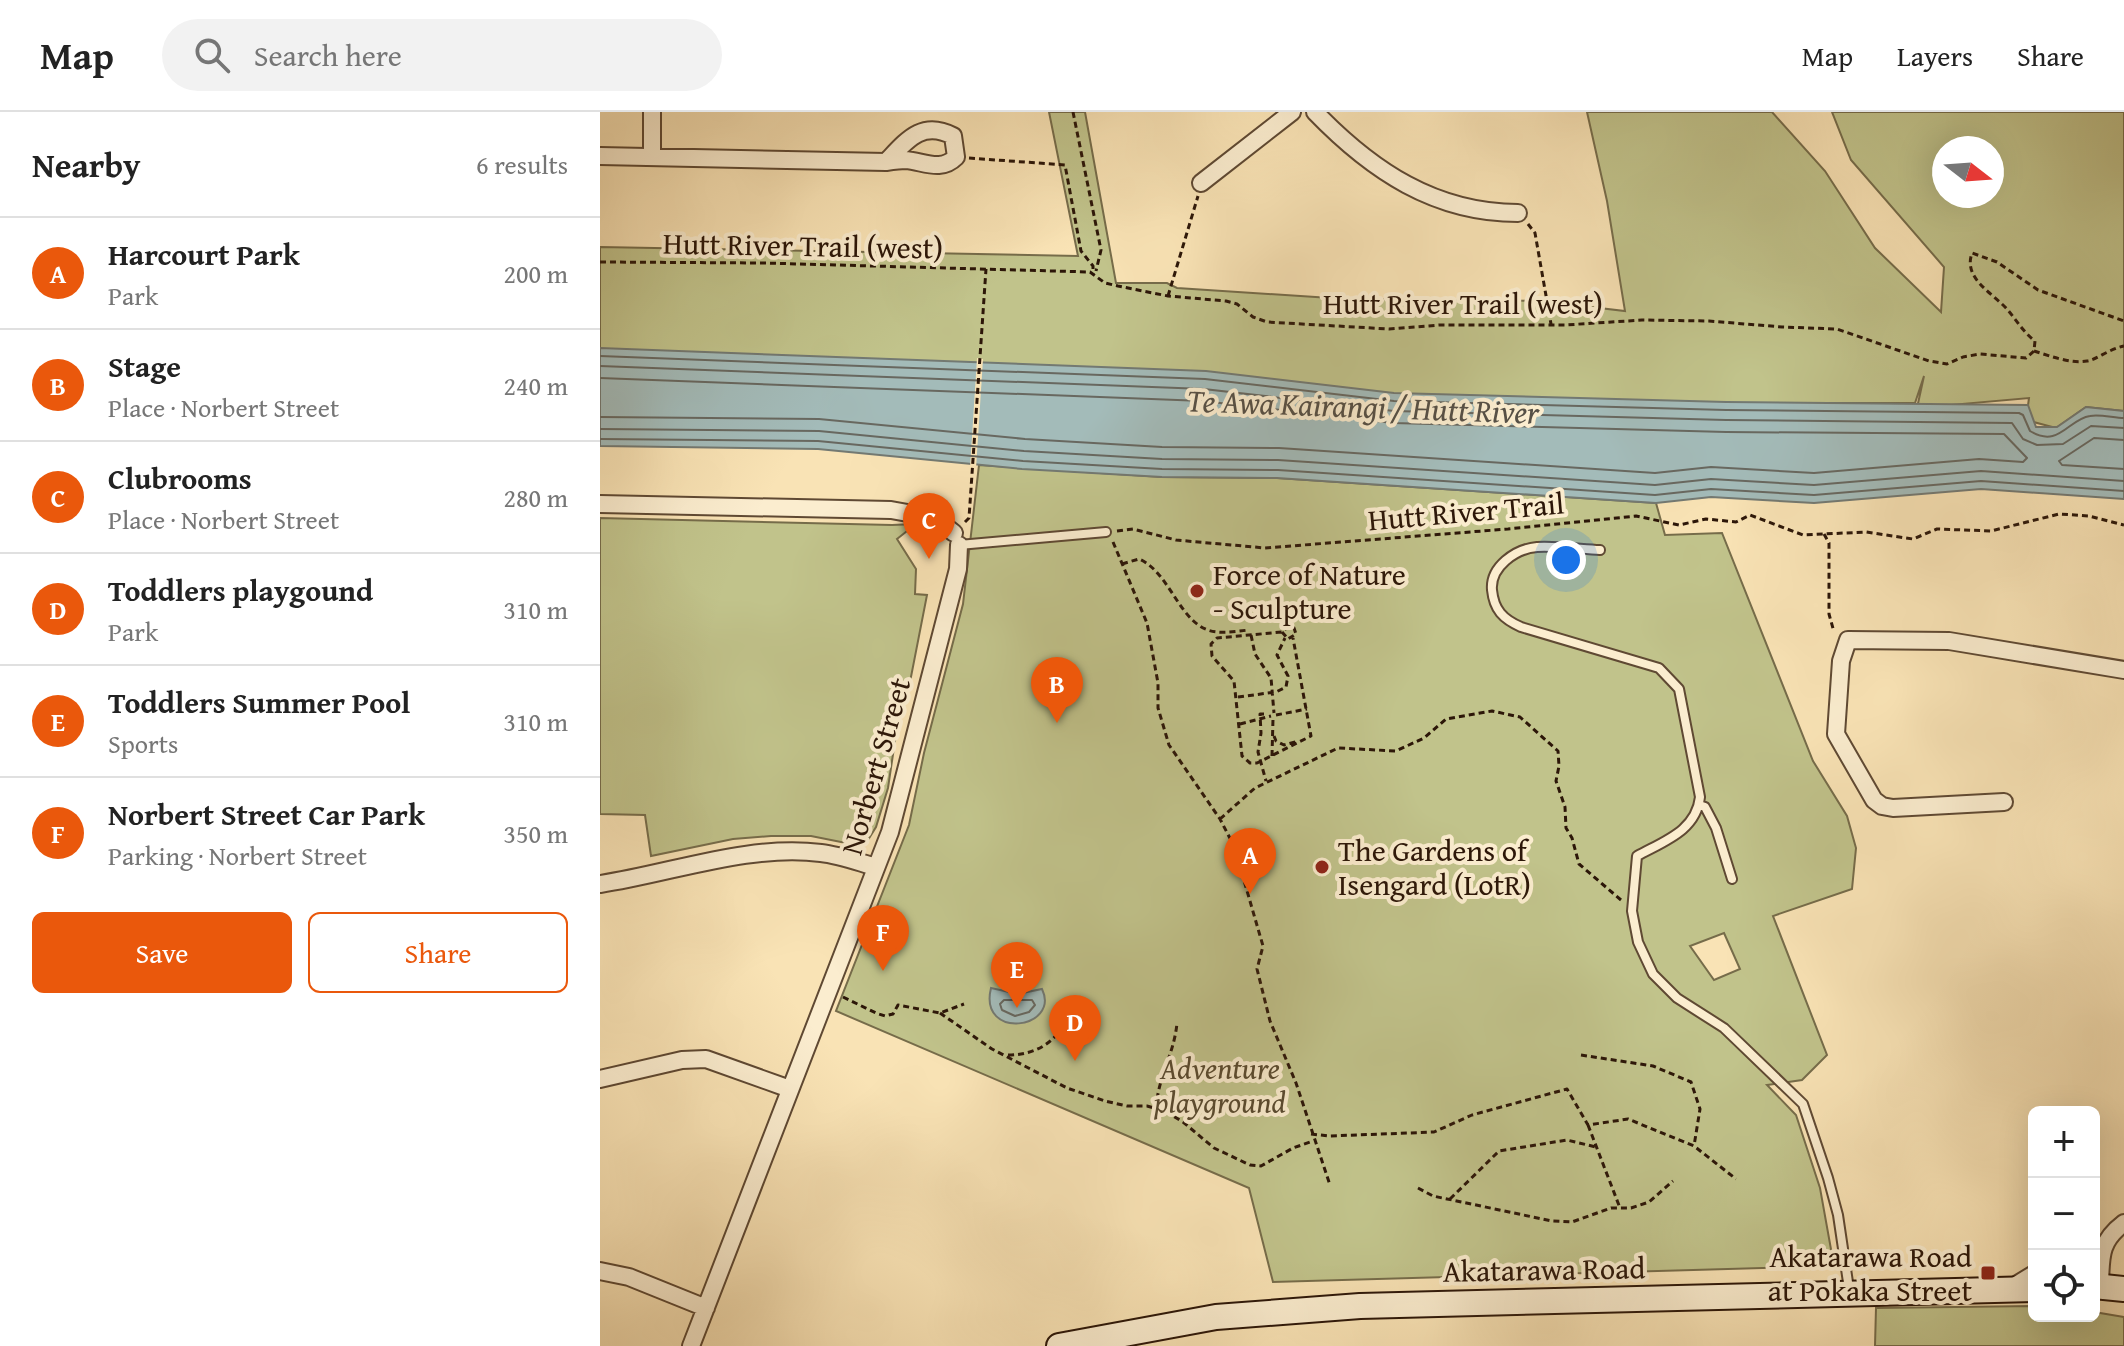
<!DOCTYPE html>
<html lang="en">
<head>
<meta charset="utf-8">
<style>
	:root { --surface:#fff; --page:#f2f2f2; --text:#222; --muted:#767676; --line:#e0e0e0; --accent:#ea580c }
	body { margin:0; font-family:"Gentium Book Plus",serif; background:var(--page); color:var(--text) }
	.controls { position:absolute; right:24px; bottom:24px; display:grid; overflow:hidden; border-radius:12px; box-shadow:0 8px 32px #0002 }
	.controls button { width:72px; height:72px; display:grid; place-items:center; padding:0; border:0; border-bottom:2px solid var(--line); background:var(--surface); color:var(--text); font:40px sans-serif }
	.compass { position:absolute; left:1332px; top:24px; width:72px; height:72px; border-radius:50%; background:var(--surface); box-shadow:0 8px 32px #0002; rotate:107deg }
	.you { position:absolute; left:966px; top:448px; width:28px; height:28px; margin:-20px; border:6px solid #fff; border-radius:50%; background:#1a73e8; box-shadow:0 0 0 12px #1a73e833 }
	.badge { display:grid; place-items:center; width:52px; height:52px; border-radius:50%; background:var(--accent); color:#fff; font-size:26px; font-weight:700 }
	.pin { position:absolute; translate:-50% -66px; filter:drop-shadow(0 2px 4px #0008) }
	.pin::after { content:''; position:absolute; top:42px; width:28px; height:24px; background:inherit; clip-path:polygon(0 0,100% 0,50% 100%) }
	.list { margin:0; padding:0; list-style:none }
	h2 { display:flex; justify-content:space-between; align-items:center; height:104px; margin:0; padding:0 32px; font-size:34px }
	h2 small { font-size:26px; font-weight:400; color:var(--muted) }
	.list li { display:grid; grid-template-columns:52px 1fr auto; gap:24px; align-items:center; box-sizing:border-box; height:112px; padding:0 32px; border-top:2px solid var(--line) }
	.list b { display:block; font-size:30px; white-space:nowrap }
	.list p { margin:0; font-size:26px; white-space:nowrap; color:var(--muted) }
	.list em { font-size:26px; font-style:normal; color:var(--muted) }
	.actions { display:flex; gap:16px; padding:24px 32px }
	.actions a { flex:1; padding:18px 0; border:2px solid var(--accent); border-radius:12px; text-align:center; font-size:28px; color:var(--accent) }
	.actions .main { background:var(--accent); color:#fff }
	.icon { flex:none; width:44px; height:44px; fill:none; stroke:currentColor; stroke-width:2; stroke-linecap:round; stroke-linejoin:round }
	.map { position:relative; flex:none; width:1524px; height:1234px; overflow:hidden }
	header { display:flex; align-items:center; gap:48px; box-sizing:border-box; height:112px; padding:0 40px; background:var(--surface); border-bottom:2px solid var(--line) }
	header strong { font-size:38px }
	nav { display:flex; gap:44px; margin-inline-start:auto; font-size:28px }
	.search { width:560px; height:72px; background:var(--page); display:flex; align-items:center; gap:20px; box-sizing:border-box; padding:0 28px; border-radius:44px; color:var(--muted); font-size:30px }
	main { display:flex }
	aside { flex:1; background:var(--surface) }
	.map>svg:first-child { display:block }
	.green { fill:#c1c38b; stroke:#766c4a; stroke-width:2; fill-rule:evenodd }
	.water { fill:#a3bbb9; stroke:#737972; stroke-width:2 }
	.pier { fill:#f9e3b5 }
	.lines { fill:none; stroke-linecap:round; stroke-linejoin:round }
	.shore { stroke:#686860; stroke-width:2 }
	.lane-casing { stroke:#5f4933; stroke-width:12 }
	.street-casing { stroke:#5f4933; stroke-width:20 }
	.secondary-casing { stroke:#2c1608; stroke-width:28 }
	.path { stroke:#2c1608; stroke-width:3; stroke-dasharray:6 4; stroke-linecap:butt }
	.lane { stroke:#fbedcf; stroke-width:8 }
	.street { stroke:#fbedcf; stroke-width:16 }
	.secondary { stroke:#fbedcf; stroke-width:24 }
	.poi-dot { fill:#8f2418; stroke:#fbedcf; stroke-width:3 }
	.labels { text-anchor:middle; dominant-baseline:central; stroke-width:8; stroke-linejoin:round; paint-order:stroke }
	.street-label { font-size:30px; fill:#2c1608; stroke:#fbedcf }
	.poi-label { font-size:30px; fill:#2c1608; stroke:#fbedcf; text-anchor:start }
	.park-label { font-size:30px; font-style:italic; fill:#594a2f; stroke:#fbedcf }
	.water-label { font-size:32px; font-style:italic; fill:#565046; stroke:#fbedcf }
</style>
</head>
<body>
<header>
<strong>Map</strong>
<div class="search"><svg class="icon" aria-label="search" viewBox="0 0 24 24"><circle cx="10" cy="10" r="6"/><path d="M15 15l6 6"/></svg>Search here</div>
<nav><a>Map</a><a>Layers</a><a>Share</a></nav>
</header>
<main>
<aside>
<h2>Nearby<small>6 results</small></h2>
<ul class="list">
<li><span class="badge">A</span><div><b>Harcourt Park</b><p>Park</p></div><em>200 m</em></li>
<li><span class="badge">B</span><div><b>Stage</b><p>Place · Norbert Street</p></div><em>240 m</em></li>
<li><span class="badge">C</span><div><b>Clubrooms</b><p>Place · Norbert Street</p></div><em>280 m</em></li>
<li><span class="badge">D</span><div><b>Toddlers playgound</b><p>Park</p></div><em>310 m</em></li>
<li><span class="badge">E</span><div><b>Toddlers Summer Pool</b><p>Sports</p></div><em>310 m</em></li>
<li><span class="badge">F</span><div><b>Norbert Street Car Park</b><p>Parking · Norbert Street</p></div><em>350 m</em></li>
</ul>
<div class="actions"><a class="main">Save</a><a>Share</a></div>
</aside>
<div class="map">
<svg width="1524" height="1234" viewBox="0 0 1524 1234">
	<rect width="100%" height="100%" fill="#f9e3b5"/>
	<filter id="stains"><feTurbulence type="fractalNoise" baseFrequency=".0025" numOctaves="4"/><feColorMatrix values="0 0 0 0 .2 0 0 0 0 .09 0 0 0 0 .02 0 0 0 .5 -.17"/></filter>
	<radialGradient id="worn" r=".72"><stop offset=".6" stop-color="#630" stop-opacity="0"/><stop offset="1" stop-color="#630" stop-opacity=".3"/></radialGradient>
	<!-- green -->
	<path class="green" d="M 449,0 L 485,0 L 516,171 L 567,171 L 577,176 L 746,187 L 940,189 L 1025,199 L 1007,89 L 987,0 L 1172,0 L 1225,59 L 1275,136 L 1341,200 L 1344,155 L 1251,48 L 1232,0 L 1524,0 L 1524,299 L 1486,295 L 1456,316 L 1426,308 L 1429,286 L 1317,296 L 1324,264 L 1315,291 L 923,291 L 0,241 L 0,135 L 478,144 ZM 1344,36 L 1392,36 L 1392,84 L 1344,84 Z
		M 379,353 L 562,365 L 677,366 L 1056,391 L 1065,423 L 1122,421 L 1213,649 L 1247,704 L 1256,736 L 1252,777 L 1173,804 L 1227,943 L 1202,968 L 1167,973 L 1196,1003 L 1220,1076 L 1234,1154 L 673,1170 L 649,1076 L 236,899 L 309,713 L 324,641 L 363,492 ZM 1124,821 L 1140,857 L 1114,868 L 1090,834 Z
		M 0,406 L 292,413 L 316,412 L 297,427 L 316,457 L 315,482 L 327,483 L 310,570 L 296,622 L 288,676 L 276,715 L 266,731 L 256,733 L 211,724 L 171,724 L 133,727 L 51,744 L 45,703 L 0,702 Z
		M 1434,1194 L 1434,1204 L 1494,1204 L 1494,1200 L 1524,1205 L 1524,1234 L 1275,1234 L 1276,1196 Z"/>
	<!-- water -->
	<path class="water" d="M 0,236 L 606,259 L 794,281 L 1126,290 L 1428,293 L 1436,315 L 1457,315 L 1486,295 L 1524,299 L 1524,387 L 1381,377 L 1214,391 L 1111,385 L 1056,391 L 677,366 L 562,365 L 422,357 L 218,337 L 0,334 Z
		M 391,876 L 418,882 L 442,877 C 461,917 378,929 391,876 Z"/>
	<!-- pier -->
	<path class="pier" d="M 377,246 L 383,247 L 376,357 L 370,356 Z"/>
	<g class="lines">
		<!-- shore -->
		<path class="shore" d="M 0,244 L 605,267 L 794,289 L 1126,298 L 1419,301 L 1423,303 L 1430,319 C 1459,337 1468,307 1490,304 C 1500,302 1514,306 1524,306
			M 0,254 L 604,277 L 794,299 L 1126,308 L 1412,311 L 1423,327 L 1437,333 L 1463,332 L 1491,314 L 1524,316
			M 0,266 L 603,289 L 793,311 L 1126,320 L 1404,322 L 1427,346 L 1423,350 L 1379,347 L 1214,361 L 1111,355 L 1055,361 L 679,336 L 562,335 L 425,327 L 219,307 L 0,305
			M 0,317 L 219,319 L 424,339 L 562,347 L 678,348 L 1055,373 L 1111,367 L 1214,373 L 1381,359 L 1524,369
			M 0,327 L 218,329 L 423,349 L 562,357 L 678,358 L 1055,383 L 1111,377 L 1214,383 L 1381,369 L 1524,379
			M 1524,328 L 1494,326 L 1459,349 L 1462,353 L 1524,357
			M 404,888 L 432,888 L 435,893 L 429,900 L 415,904 L 402,898 L 400,892 Z"/>
		<defs>
			<path id="lane" d="M 359,433 L 506,420
				M 1000,438 C 980,437 958,434 937,435 C 915,437 890,455 892,478 C 894,498 903,507 921,515 L 1059,556 L 1079,577 L 1100,685 C 1096,719 1064,729 1037,744 L 1032,799 L 1038,830 L 1053,862 L 1077,886 L 1124,916 L 1203,992 L 1228,1066 L 1238,1103 L 1249,1177
				M 1099,693 L 1105,695 L 1116,716 L 1132,767"/>
			<path id="street" d="M 715,0 C 772,59 835,101 918,101
				M 0,44 L 286,50 C 293,49 300,48 306,48 C 325,50 341,60 356,45 L 353,24 C 322,8 307,28 286,50
				M 52,44 L 52,0
				M 601,71 L 692,0
				M 0,392 L 291,398 L 335,406 L 354,421
				M 1404,690 L 1293,696 L 1282,694 L 1274,688 L 1236,622 L 1241,549 L 1248,528 L 1349,529 L 1524,558
				M 0,772 C 73,761 147,732 221,741 C 239,743 258,750 276,755
				M 0,967 L 82,948 L 106,947 L 190,977
				M 0,1159 L 29,1165 L 106,1196
				M 1500,1174 C 1501,1145 1499,1130 1524,1111
				M 1411,1176 L 1434,1162
				M 91,1234 L 290,720 L 358,457 L 359,433"/>
			<path id="secondary" d="M 1494,1174 L 1524,1177
				M 459,1234 L 616,1205 L 760,1194 L 1434,1177"/>
		</defs>
		<!-- lane casing -->
		<use href="#lane" class="lane-casing"/>
		<!-- street casing -->
		<use href="#street" class="street-casing"/>
		<!-- secondary casing -->
		<use href="#secondary" class="secondary-casing"/>
		<!-- path -->
		<path class="path" d="M 473,0 L 501,138 L 496,159
			M 369,46 L 465,53 L 481,139 L 493,154 L 493,162
			M 928,112 L 935,121 L 951,212
			M 0,150 L 164,151 L 490,160 L 505,171 L 518,174 L 568,184 L 626,189 L 637,192 L 653,205 L 667,210 L 789,217 L 840,213 L 965,213 L 1042,208 L 1109,209 L 1182,215 L 1237,217 L 1329,249 L 1347,252 L 1363,245 L 1380,242 L 1426,246 L 1434,239 L 1435,229 C 1422,219 1416,207 1406,196 C 1391,180 1363,166 1372,141 L 1397,150 L 1438,178 L 1524,209
			M 568,184 L 598,84
			M 1434,239 C 1450,244 1471,252 1487,249 C 1496,248 1509,237 1524,234
			M 365,410 L 369,406 L 386,157
			M 517,419 L 533,417 L 576,428 L 665,436 L 908,417 L 1036,404 L 1079,413 L 1106,407 L 1136,410 L 1150,403 L 1203,423 L 1266,420 L 1313,427 L 1337,417 L 1391,419 L 1459,402 L 1489,404 L 1524,413
			M 1224,422 L 1229,431 L 1229,502 L 1234,520
			M 513,430 L 547,511 L 558,571 L 558,596 L 569,633 L 620,707 L 634,734 L 663,834 L 657,857 L 670,909 L 696,971 L 730,1073
			M 522,452 L 539,447 C 572,461 580,517 617,520 C 627,521 639,519 649,518
			M 682,520 L 688,527 L 696,522 L 694,516 L 689,514 L 682,520 L 617,526 L 611,532 L 612,544 L 634,569 L 642,644 L 650,651 L 657,651 L 711,624 L 693,526
			M 651,523 L 655,542 L 671,566 L 674,601
			M 638,585 L 676,580 L 686,575 L 688,564 L 677,543 L 685,526
			M 664,602 L 660,602 L 661,621 L 658,640 L 666,669
			M 676,603 L 707,597
			M 640,612 L 671,604
			M 674,624 L 676,629 L 684,633 L 699,629
			M 672,644 L 673,607
			M 620,707 L 655,676 L 738,636 L 796,639 L 824,626 L 846,607 L 892,599 L 920,605 L 958,639 L 959,654 L 956,669 L 965,695 L 966,716 L 972,726 L 979,752 L 1021,788
			M 243,885 L 276,901 L 285,904 L 293,902 L 298,893 L 340,901 L 364,892
			M 340,901 L 392,937 L 467,976 L 505,989 L 527,994 L 547,994 L 565,999 L 583,1010 L 614,1036 L 650,1053 L 661,1054 L 693,1036 L 713,1029
			M 408,943 C 441,943 464,925 471,892 L 465,891
			M 981,943 L 1053,954 L 1091,970 L 1100,997 L 1094,1034
			M 556,997 C 558,964 574,943 577,911
			M 988,1013 L 1020,1096
			M 711,1022 L 729,1024 L 834,1020 L 872,1003 L 967,977 L 988,1013 L 1028,1007 L 1094,1034 L 1136,1067
			M 818,1076 L 833,1084 L 952,1109 L 972,1110 L 1011,1096 L 1031,1096 L 1049,1090 L 1073,1069
			M 850,1087 L 899,1039 L 967,1028 L 996,1035"/>
		<!-- lane -->
		<use href="#lane" class="lane"/>
		<!-- street -->
		<use href="#street" class="street"/>
		<!-- secondary -->
		<use href="#secondary" class="secondary"/>
	</g>
	<!-- markers -->
	<g class="poi-dot">
		<circle cx="597" cy="479" r="8"/>
		<circle cx="722" cy="755" r="8"/>
		<rect x="1380" y="1153" width="16" height="16" rx="4"/>
	</g>
	<g class="labels">
		<!-- street labels -->
		<g class="street-label">
			<text transform="translate(203 133) rotate(1)">Hutt River Trail (west)</text>
			<text x="863" y="191">Hutt River Trail (west)</text>
			<text transform="translate(866 399) rotate(-5)">Hutt River Trail</text>
			<text transform="translate(275 654) rotate(-74)">Norbert Street</text>
			<text transform="translate(944 1157) rotate(-1)">Akatarawa Road</text>
		</g>
		<!-- poi labels -->
		<g class="poi-label">
			<text x="613" y="462">Force of Nature<tspan x="613" dy="34">- Sculpture</tspan></text>
			<text x="738" y="738">The Gardens of<tspan x="738" dy="34">Isengard (LotR)</tspan></text>
			<text x="1372" y="1144" text-anchor="end">Akatarawa Road<tspan x="1372" dy="34">at Pokaka Street</tspan></text>
		</g>
		<!-- park labels -->
		<g class="park-label">
			<text x="620" y="956">Adventure<tspan x="620" dy="34">playground</tspan></text>
		</g>
		<!-- water labels -->
		<g class="water-label">
			<text transform="translate(763 294) rotate(2)">Te Awa Kairangi / Hutt River</text>
		</g>
	</g>
	<rect width="100%" height="100%" filter="url(#stains)"/>
	<rect width="100%" height="100%" fill="url(#worn)"/>
</svg>
<div class="controls">
<button>+</button>
<button>−</button>
<button><svg class="icon" aria-label="locate" viewBox="0 0 24 24"><circle cx="12" cy="12" r="6"/><path d="M12 2v4M12 18v4M2 12h4M18 12h4"/></svg></button>
</div>
<svg class="compass" viewBox="-18 -18 36 36"><path d="M0-13l5 13h-10z" fill="#e53935"/><path d="M0 13l5-13h-10z" fill="#767676"/></svg>
<div class="you"></div>
<div class="pin badge" style="left:650px;top:782px">A</div>
<div class="pin badge" style="left:457px;top:611px">B</div>
<div class="pin badge" style="left:329px;top:447px">C</div>
<div class="pin badge" style="left:475px;top:949px">D</div>
<div class="pin badge" style="left:417px;top:896px">E</div>
<div class="pin badge" style="left:283px;top:859px">F</div>
</div>
</main>
</body>
</html>
